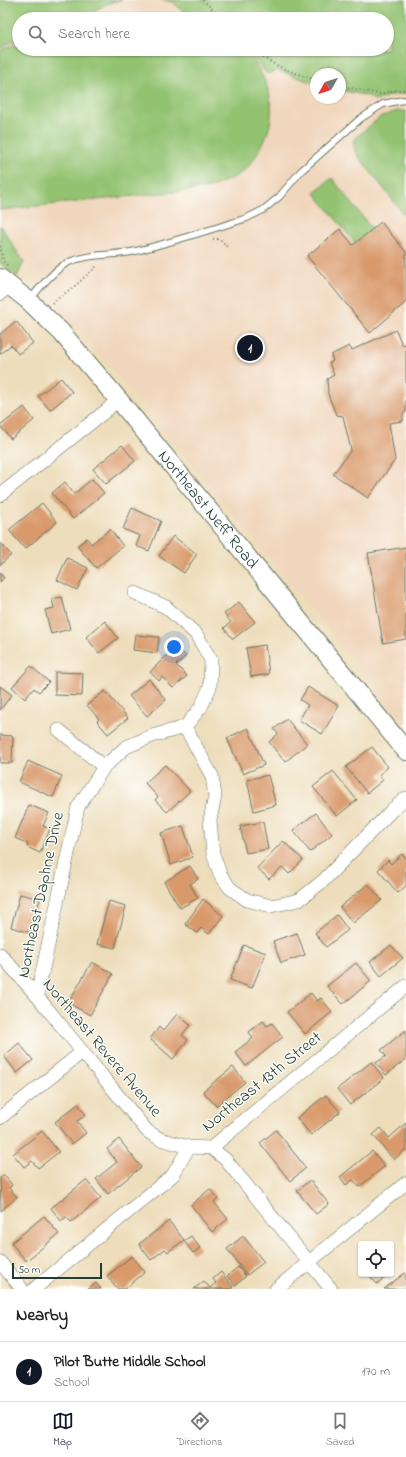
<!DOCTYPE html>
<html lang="en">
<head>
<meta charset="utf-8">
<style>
	:root { --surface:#fff; --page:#f6f6f6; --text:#222; --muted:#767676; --line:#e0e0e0; --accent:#111827 }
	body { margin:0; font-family:"Indie Flower",sans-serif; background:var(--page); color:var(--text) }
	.controls { position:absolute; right:12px; bottom:12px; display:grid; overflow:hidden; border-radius:4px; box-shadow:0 1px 3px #0004 }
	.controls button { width:36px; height:36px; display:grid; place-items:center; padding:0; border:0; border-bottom:1px solid var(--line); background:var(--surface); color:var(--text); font:20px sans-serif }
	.compass { position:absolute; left:310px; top:68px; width:36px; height:36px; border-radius:50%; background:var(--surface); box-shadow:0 1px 3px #0004; rotate:231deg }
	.scale { position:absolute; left:12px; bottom:10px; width:90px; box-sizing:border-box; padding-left:4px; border:2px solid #1f3d34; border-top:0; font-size:11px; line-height:14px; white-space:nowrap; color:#1f3d34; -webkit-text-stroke:3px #fdfcf7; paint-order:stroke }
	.you { position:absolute; left:174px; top:647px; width:14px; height:14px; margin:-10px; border:3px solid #fff; border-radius:50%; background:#1a73e8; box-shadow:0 0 0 6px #1a73e833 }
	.badge { display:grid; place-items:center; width:26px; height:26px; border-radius:50%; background:var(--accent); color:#fff; font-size:13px; font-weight:700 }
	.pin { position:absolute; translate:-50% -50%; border:2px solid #fff; box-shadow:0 1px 4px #0006 }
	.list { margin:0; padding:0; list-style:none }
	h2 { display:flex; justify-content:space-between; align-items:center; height:52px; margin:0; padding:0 16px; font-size:17px }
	h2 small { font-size:13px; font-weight:400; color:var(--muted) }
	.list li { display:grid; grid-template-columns:26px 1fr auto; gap:12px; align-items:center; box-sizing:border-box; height:60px; padding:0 16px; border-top:1px solid var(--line) }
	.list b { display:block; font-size:15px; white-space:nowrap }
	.list p { margin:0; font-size:13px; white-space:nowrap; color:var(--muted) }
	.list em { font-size:13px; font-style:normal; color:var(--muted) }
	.icon { flex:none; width:22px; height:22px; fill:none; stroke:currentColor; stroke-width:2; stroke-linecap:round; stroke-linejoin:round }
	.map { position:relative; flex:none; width:406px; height:1289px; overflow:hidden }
	.search { position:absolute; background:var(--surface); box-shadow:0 1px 3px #0004; left:12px; right:12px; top:12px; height:44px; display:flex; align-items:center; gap:10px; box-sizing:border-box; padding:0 14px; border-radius:22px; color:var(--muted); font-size:15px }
	.sheet { height:112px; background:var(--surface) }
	nav { display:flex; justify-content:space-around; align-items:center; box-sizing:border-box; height:56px; border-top:1px solid var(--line); background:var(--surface); font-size:11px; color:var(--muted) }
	nav a { display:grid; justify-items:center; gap:2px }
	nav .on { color:var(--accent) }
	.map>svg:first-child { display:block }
	.built { fill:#f0d6bc }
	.green { fill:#93c271; stroke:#598052 }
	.building { fill:#d9996a }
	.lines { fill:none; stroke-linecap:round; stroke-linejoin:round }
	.lane-casing { stroke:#677563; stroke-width:8 }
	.street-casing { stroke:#677563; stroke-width:14 }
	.secondary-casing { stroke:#677563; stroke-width:20 }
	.path { stroke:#677563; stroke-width:2; stroke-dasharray:1 3; stroke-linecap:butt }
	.lane { stroke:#fff; stroke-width:6 }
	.street { stroke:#fff; stroke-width:13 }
	.secondary { stroke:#fff; stroke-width:18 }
	.labels { text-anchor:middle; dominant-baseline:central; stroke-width:3; stroke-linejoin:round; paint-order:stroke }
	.street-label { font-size:17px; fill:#1f3d34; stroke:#fdfcf7 }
</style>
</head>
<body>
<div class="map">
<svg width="406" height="1289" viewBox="0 0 406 1289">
	<rect width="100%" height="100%" fill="#fdfcf7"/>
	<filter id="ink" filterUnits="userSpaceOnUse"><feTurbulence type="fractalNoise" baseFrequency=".025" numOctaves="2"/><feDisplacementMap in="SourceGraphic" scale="8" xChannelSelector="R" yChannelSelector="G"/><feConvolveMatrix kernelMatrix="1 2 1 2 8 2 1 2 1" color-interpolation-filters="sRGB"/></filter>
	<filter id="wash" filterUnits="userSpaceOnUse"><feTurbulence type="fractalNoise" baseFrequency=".012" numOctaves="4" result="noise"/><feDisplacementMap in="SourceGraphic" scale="16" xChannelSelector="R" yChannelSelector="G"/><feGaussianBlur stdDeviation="0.9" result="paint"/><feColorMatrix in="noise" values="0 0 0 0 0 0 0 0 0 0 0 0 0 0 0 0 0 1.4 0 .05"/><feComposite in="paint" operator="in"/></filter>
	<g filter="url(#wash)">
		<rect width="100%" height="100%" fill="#edb"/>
		<!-- built -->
		<path class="built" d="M 122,0 L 162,0 L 173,2 L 190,19 L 85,19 L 92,12 L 114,1 Z
			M 19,41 L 19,49 L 246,49 L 256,60 L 277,70 L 316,84 L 316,98 L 340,98 L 340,90 L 368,96 L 376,101 L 388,96 L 406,93 L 406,725 L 139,400 L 49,296 L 24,262 L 0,225 L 0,49 L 12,42 Z"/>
		<!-- green -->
		<path class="green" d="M 0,0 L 122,0 C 108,2 95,9 85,19 L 19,19 L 19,41 L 12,42 L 0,49 Z
			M 162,0 L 406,0 L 406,93 L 388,96 L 376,101 L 368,96 L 340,90 L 340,74 L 316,74 L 316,84 L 277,70 L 267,74 L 246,49 L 387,49 L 387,19 L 190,19 L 173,2 Z
			M 19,44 L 19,49 L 244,49 C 270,79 282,112 260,149 C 255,158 248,169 239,174 C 231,180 220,183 211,188 L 0,210 L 0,51 L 13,45 Z
			M 397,111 L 406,111 L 406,217 L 355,152 L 353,140 L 380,117 Z
			M 332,178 L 373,230 L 355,243 L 314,192 Z
			M 0,225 L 24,262 L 17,277 L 0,263 Z"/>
		<g id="blocks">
			<!-- building -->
			<path class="building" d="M 381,222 L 406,252 L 406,302 L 370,333 L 307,256 L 340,229 L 353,245 Z
				M 16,321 L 33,343 L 18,354 L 11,345 L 0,354 L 0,334 Z
				M 396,330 L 402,345 L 406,344 L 406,412 L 403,414 L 403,421 L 389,423 L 395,460 L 368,498 L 333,474 L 351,450 L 343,416 L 336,415 L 328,394 L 327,379 L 334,375 L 329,363 L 333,361 L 331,355 L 349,346 L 352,350 Z
				M 61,378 L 72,392 L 50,410 L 38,396 Z
				M 24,407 L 34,420 L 11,439 L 0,426 Z
				M 122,445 L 135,461 L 106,484 L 93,469 Z
				M 92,479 L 104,493 L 73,519 L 52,493 L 65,482 L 74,494 Z
				M 42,503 L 57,522 L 25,549 L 9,530 Z
				M 132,508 L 161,521 L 149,551 L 136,546 L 140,536 L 123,529 Z
				M 110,529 L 123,546 L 96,568 L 77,546 L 87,538 L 91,544 Z
				M 173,536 L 197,554 L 184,573 L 159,556 Z
				M 0,542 L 11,555 L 0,565 Z
				M 406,547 L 406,639 L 383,643 L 368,553 Z
				M 67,558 L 88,568 L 77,590 L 57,580 Z
				M 0,573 L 4,578 L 0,582 Z
				M 62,597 L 70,629 L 51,634 L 45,610 L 54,608 L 52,599 Z
				M 239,602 L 255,622 L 233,639 L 224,628 L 231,622 L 224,614 Z
				M 105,621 L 118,638 L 99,653 L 86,637 Z
				M 135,635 L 159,637 L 157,653 L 133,650 Z
				M 265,645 L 269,674 L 251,677 L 246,648 Z
				M 176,646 L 186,656 L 176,665 L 187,676 L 173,688 L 162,677 L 159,681 L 150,672 Z
				M 31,666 L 49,682 L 39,692 L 34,688 L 25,699 L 12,687 Z
				M 55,672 L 83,673 L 82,696 L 55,695 Z
				M 149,679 L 166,700 L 147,716 L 129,696 Z
				M 0,686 L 12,695 L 0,710 Z
				M 308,687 L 339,706 L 322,734 L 299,720 L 308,705 L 300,700 Z
				M 105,691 L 128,718 L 108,734 L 97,721 L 99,719 L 87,705 Z
				M 287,719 L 307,744 L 285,762 L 269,742 L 278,734 L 274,729 Z
				M 248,728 L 264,765 L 243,774 L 227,738 Z
				M 0,735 L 13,736 L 12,763 L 0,763 Z
				M 372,747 L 388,767 L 379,775 L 383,780 L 367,793 L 346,767 Z
				M 28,761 L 62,776 L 53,797 L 19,782 Z
				M 165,765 L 190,791 L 167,812 L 155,800 L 158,797 L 145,783 Z
				M 333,771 L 357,800 L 337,816 L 313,787 Z
				M 268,775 L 276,805 L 254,811 L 247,780 Z
				M 29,805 L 49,813 L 43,826 L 50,829 L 40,853 L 27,847 L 28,844 L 15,838 Z
				M 316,813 L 332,834 L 310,852 L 293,830 Z
				M 263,822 L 268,849 L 246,853 L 240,826 Z
				M 183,826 L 193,857 L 171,865 L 161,833 Z
				M 283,841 L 303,860 L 289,874 L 282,867 L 269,879 L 257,868 Z
				M 402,854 L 406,858 L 406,886 L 398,893 L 378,870 L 388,860 L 391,864 Z
				M 190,866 L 198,879 L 190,884 L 198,898 L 180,908 L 164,882 Z
				M 368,884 L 382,900 L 353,923 L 340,907 Z
				M 20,894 L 40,899 L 31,933 L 11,927 Z
				M 203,899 L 223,916 L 209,934 L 201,928 L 197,933 L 185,924 Z
				M 109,901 L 126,906 L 115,948 L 97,944 Z
				M 337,915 L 348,930 L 326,947 L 315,933 Z
				M 297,933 L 305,955 L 281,963 L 273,941 Z
				M 244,945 L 266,953 L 252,988 L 230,980 Z
				M 391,945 L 403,958 L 381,976 L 370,962 Z
				M 92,962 L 113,974 L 90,1015 L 68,1003 Z
				M 356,963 L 371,981 L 343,1004 L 327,986 Z
				M 311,993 L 317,1001 L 321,998 L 332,1012 L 305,1034 L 287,1012 Z
				M 177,1014 L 190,1025 L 182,1035 L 188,1040 L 173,1059 L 150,1039 L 159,1027 L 163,1031 Z
				M 263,1021 L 267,1026 L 272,1023 L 283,1037 L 246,1066 L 235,1052 L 253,1038 L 249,1032 Z
				M 406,1030 L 406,1059 L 386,1075 L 376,1063 L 386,1056 L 381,1050 Z
				M 19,1043 L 33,1060 L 17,1073 L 4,1056 Z
				M 371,1062 L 384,1078 L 350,1105 L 337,1089 Z
				M 233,1067 L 245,1082 L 216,1106 L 203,1091 Z
				M 326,1095 L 340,1112 L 311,1135 L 297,1118 Z
				M 78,1104 L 86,1115 L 77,1121 L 86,1133 L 72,1144 L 55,1122 Z
				M 406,1123 L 406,1149 L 394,1160 L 373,1135 L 381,1128 L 389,1138 Z
				M 276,1130 L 306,1168 L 290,1181 L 260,1143 Z
				M 42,1131 L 59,1152 L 38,1168 L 32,1161 L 24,1167 L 13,1154 Z
				M 119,1139 L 141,1167 L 108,1194 L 96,1179 L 117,1162 L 107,1149 Z
				M 372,1151 L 385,1166 L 359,1187 L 353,1180 L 346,1185 L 340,1177 Z
				M 4,1175 L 12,1185 L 9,1188 L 17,1197 L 1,1211 L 0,1178 Z
				M 86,1180 L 101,1198 L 71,1222 L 66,1217 L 61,1221 L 51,1208 Z
				M 310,1180 L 329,1204 L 316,1214 L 297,1191 Z
				M 210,1189 L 218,1199 L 214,1202 L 228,1219 L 212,1232 L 191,1205 Z
				M 44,1216 L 59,1234 L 26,1261 L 11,1243 Z
				M 169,1221 L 184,1240 L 168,1252 L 165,1249 L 151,1260 L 139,1244 Z
				M 191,1236 L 200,1248 L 193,1253 L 184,1241 Z
				M 243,1236 L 264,1262 L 247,1275 L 227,1249 Z
				M 132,1256 L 145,1272 L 125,1289 L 118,1289 L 107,1276 Z
				M 238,1267 L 246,1276 L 235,1286 L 227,1276 Z
				M 221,1272 L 233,1287 L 231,1289 L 194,1289 L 204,1281 L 210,1288 L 216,1283 L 213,1279 Z
				M 405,1273 L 406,1274 L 406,1289 L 384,1289 Z
				M 368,1274 L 389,1274 L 377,1284 Z
				M 96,1283 L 101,1289 L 88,1289 Z"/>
		</g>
	</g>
	<g filter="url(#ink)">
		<use href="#blocks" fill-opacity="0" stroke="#677563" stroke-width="1"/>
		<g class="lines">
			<defs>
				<path id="lane" d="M 30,300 C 38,289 57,267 69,262 C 91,253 114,256 136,251 C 173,242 210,230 247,218 L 263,210 L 279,197 L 301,171 L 360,119 L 383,104 L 403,100 L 406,101"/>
				<path id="street" d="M 0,294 L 10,285
					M 0,495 L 107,410 L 118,399
					M 185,727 L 212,776 L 215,796 L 210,820 L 213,854 L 220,874 L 230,888 L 247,900 L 271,906 L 299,900 L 323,881 L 393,809 L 406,798
					M 59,730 L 104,767
					M 0,954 L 37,996 L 147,1131 L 160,1139 L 189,1147
					M 37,996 L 78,807 L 104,767 L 126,747 L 152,736 L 185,727 L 201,707 L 210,687 L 211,660 L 196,634 L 166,607 L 135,593
					M 0,1118 L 82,1052
					M 211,1148 L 225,1159 L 331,1289
					M 0,1262 L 22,1289
					M 34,1289 L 173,1175 L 189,1147 L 211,1148 L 406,986
					M 276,1289 L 406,1183"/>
				<g id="secondary">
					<path id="s1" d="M 0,278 L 29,301 L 61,332 L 118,399 L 406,751"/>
				</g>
			</defs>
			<!-- lane casing -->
			<use href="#lane" class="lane-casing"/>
			<!-- street casing -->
			<use href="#street" class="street-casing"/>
			<!-- secondary casing -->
			<use href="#secondary" class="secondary-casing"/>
			<!-- path -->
			<path class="path" d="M 203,0 L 222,19
				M 254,49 C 273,67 292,72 316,80
				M 340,86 L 380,94 L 395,90 L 406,90
				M 213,239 L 220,239 L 227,247
				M 0,246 L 3,261 L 7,265
				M 52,303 L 76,285 L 98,265"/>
			<!-- lane -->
			<use href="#lane" class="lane"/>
			<!-- street -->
			<use href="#street" class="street"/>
			<!-- secondary -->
			<use href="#secondary" class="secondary"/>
		</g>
	</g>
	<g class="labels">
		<!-- street labels -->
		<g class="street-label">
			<text stroke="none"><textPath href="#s1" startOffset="312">Northeast Neff Road</textPath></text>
			<text transform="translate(41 895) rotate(-78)">Northeast Daphne Drive</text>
			<text transform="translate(102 1048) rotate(50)">Northeast Revere Avenue</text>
			<text transform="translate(262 1082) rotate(-39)">Northeast 13th Street</text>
		</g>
	</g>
</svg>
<div class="controls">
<button><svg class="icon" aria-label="locate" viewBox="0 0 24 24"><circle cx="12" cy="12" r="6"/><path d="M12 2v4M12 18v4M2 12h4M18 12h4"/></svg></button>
</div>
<svg class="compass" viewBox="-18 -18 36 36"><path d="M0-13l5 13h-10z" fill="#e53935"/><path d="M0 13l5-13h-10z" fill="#767676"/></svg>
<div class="scale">50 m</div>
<div class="you"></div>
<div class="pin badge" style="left:250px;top:348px">1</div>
<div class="search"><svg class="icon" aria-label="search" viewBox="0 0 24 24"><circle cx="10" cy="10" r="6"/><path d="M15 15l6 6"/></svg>Search here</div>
</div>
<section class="sheet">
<h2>Nearby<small></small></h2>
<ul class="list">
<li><span class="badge">1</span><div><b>Pilot Butte Middle School</b><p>School</p></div><em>170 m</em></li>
</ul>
</section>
<nav>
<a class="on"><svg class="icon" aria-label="map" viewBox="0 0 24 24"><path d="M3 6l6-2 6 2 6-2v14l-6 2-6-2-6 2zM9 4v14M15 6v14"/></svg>Map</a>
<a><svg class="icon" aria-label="directions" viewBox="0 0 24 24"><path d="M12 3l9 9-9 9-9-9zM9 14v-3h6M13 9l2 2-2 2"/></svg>Directions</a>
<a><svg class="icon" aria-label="saved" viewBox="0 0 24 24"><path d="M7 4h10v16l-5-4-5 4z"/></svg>Saved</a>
</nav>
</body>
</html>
